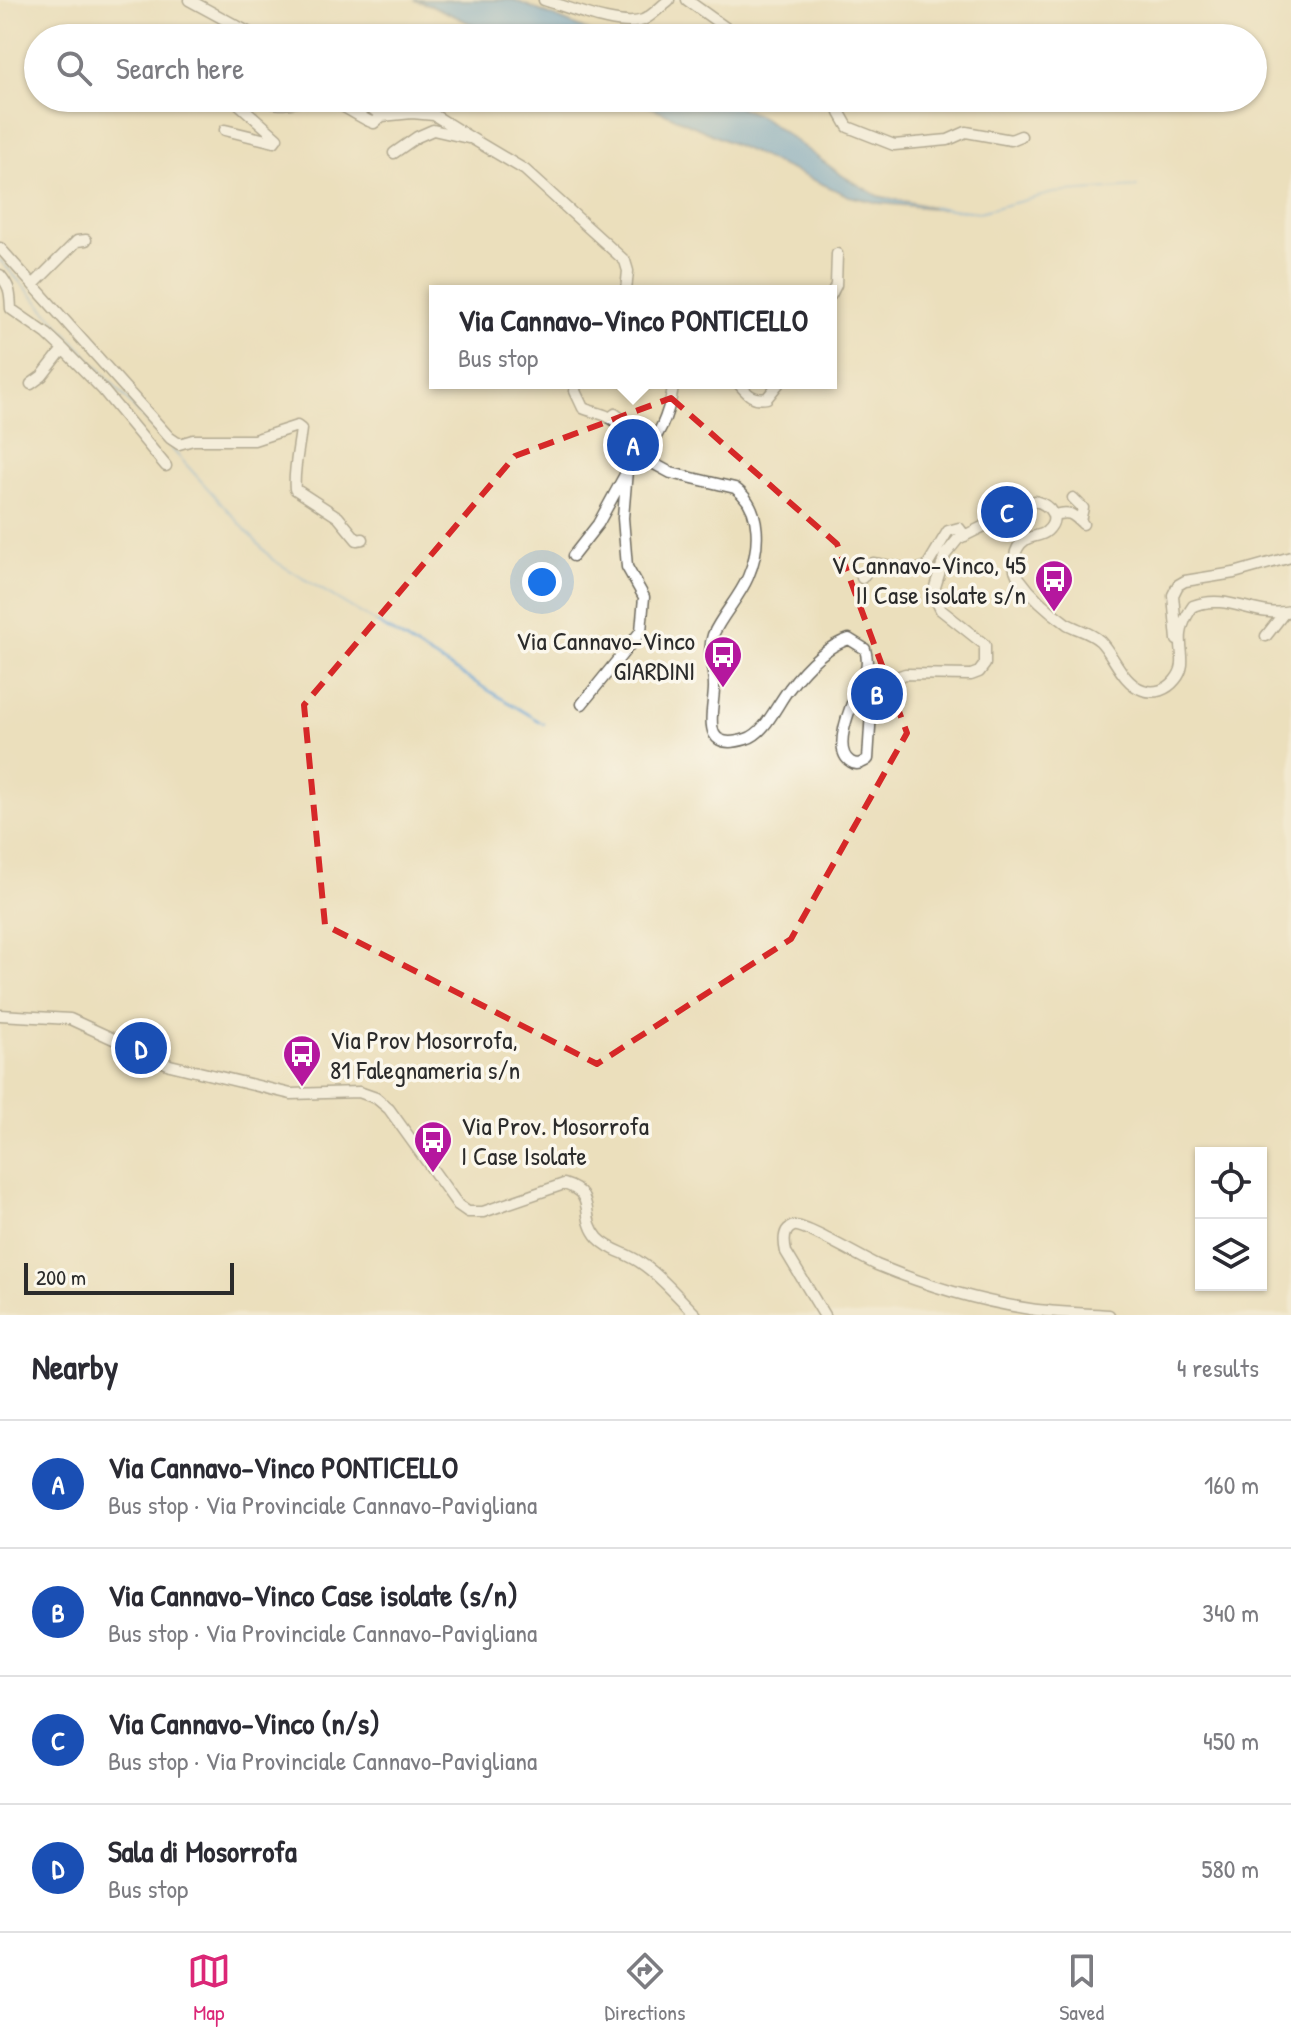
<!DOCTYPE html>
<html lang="en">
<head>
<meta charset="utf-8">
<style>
	:root { --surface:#fff; --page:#f7f7f7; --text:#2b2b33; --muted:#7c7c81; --line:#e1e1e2; --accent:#db2777 }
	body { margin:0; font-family:"Patrick Hand",sans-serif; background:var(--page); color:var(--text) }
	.controls { position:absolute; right:24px; bottom:24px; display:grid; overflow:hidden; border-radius:0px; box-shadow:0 2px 6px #0004 }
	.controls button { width:72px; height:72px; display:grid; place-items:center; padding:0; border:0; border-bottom:2px solid var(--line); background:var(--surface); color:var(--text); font:40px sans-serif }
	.scale { position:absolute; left:24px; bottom:20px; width:210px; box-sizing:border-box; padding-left:8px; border:4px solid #2b2b2b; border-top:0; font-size:22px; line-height:28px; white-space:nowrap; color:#2b2b2b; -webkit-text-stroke:6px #fbf7ec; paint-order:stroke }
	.you { position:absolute; left:542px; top:582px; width:28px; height:28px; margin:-20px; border:6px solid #fff; border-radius:50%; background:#1a73e8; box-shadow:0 0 0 12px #1a73e833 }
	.badge { display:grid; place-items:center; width:52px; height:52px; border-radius:50%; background:var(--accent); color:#fff; font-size:26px; font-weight:700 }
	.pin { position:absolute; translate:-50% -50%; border:4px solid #fff; box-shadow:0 2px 8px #0006 }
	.popup { position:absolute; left:429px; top:285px; width:408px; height:104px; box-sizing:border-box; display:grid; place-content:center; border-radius:0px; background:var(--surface); filter:drop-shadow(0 2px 6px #0005); font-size:26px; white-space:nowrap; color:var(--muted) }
	.popup b { font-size:30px; color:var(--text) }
	.popup::after { content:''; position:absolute; left:50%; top:100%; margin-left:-16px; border:16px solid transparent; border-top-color:var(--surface) }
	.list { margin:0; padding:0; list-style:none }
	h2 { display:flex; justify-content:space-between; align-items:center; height:104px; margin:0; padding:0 32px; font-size:34px }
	h2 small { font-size:26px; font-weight:400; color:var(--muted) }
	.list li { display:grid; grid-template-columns:52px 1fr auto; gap:24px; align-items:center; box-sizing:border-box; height:128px; padding:0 32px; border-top:2px solid var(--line) }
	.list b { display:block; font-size:30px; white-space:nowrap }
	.list p { margin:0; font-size:26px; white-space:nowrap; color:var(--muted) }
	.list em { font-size:26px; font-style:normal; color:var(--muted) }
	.icon { flex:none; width:44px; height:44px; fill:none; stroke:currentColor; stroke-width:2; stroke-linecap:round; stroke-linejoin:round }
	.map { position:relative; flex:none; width:1291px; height:1315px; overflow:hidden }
	.search { position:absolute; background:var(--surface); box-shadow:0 2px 6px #0004; left:24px; right:24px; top:24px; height:88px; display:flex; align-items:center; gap:20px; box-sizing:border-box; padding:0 28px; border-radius:44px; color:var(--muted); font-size:30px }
	.sheet { height:616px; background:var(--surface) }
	nav { display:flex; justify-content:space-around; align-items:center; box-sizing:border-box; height:112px; border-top:2px solid var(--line); background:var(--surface); font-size:22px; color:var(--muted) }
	nav a { display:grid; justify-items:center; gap:4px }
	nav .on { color:var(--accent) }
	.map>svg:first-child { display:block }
	.water { fill:#62a1d4; stroke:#466680; stroke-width:2 }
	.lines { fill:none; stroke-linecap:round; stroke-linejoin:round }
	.stream { stroke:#62a1d4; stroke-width:2 }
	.minor-casing { stroke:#6e6a5e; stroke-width:13 }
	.minor { stroke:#fff; stroke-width:10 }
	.minor-bridge-casing { stroke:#6e6a5e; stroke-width:13; stroke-linecap:butt }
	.minor-bridge { stroke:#fff; stroke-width:10 }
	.marked { fill:none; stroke:#d62828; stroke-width:6; stroke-dasharray:16 10; stroke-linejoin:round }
	.labels { text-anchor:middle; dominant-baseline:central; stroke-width:7; stroke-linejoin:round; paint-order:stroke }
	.poi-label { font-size:26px; fill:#2b2b2b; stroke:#fbf7ec; text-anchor:end }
</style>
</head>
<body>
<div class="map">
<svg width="1291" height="1315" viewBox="0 0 1291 1315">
	<rect width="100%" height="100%" fill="#fbf7ec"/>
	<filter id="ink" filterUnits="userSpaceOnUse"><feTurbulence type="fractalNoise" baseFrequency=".0125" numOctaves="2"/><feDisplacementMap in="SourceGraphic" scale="16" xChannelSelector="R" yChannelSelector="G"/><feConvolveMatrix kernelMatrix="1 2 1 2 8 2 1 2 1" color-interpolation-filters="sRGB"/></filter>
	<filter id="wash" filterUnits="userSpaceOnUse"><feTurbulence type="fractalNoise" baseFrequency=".006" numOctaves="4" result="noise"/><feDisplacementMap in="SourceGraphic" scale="32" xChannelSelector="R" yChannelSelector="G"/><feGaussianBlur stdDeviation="1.8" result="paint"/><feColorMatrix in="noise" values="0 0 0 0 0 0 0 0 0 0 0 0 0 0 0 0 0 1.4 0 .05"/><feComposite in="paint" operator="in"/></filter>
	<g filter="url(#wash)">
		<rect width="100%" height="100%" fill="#ebdfbc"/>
		<!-- water -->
		<path class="water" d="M 414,0 L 514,0 L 605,38 L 502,38 L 431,5 Z
			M 631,98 L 720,98 L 764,118 L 843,176 L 878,196 L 943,209 L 878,203 L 849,196 Z"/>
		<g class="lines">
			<!-- stream -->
			<path class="stream" d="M 932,207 L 979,212 L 1053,193 L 1137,187
				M 0,260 L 273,560 L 544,724"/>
		</g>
	</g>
	<g filter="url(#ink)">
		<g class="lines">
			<defs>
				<path id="minor" d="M 189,0 L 259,38
					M 544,0 C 568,7 620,29 643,20 C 652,16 661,6 669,0
					M 687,0 L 740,38
					M 803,38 C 817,33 827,28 839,38
					M 261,98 C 276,110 299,100 317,99 C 336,99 352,113 369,121 L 374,123 L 382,116
					M 357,98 L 382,116 L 412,113 L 434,115 L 471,138 L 525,170 L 625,261 L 628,271 L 626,291
					M 842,98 L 840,113 L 848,127 L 894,145 L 948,140 L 966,132 L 1011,140 L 1021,136
					M 225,130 L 274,142 L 277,138 L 232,98
					M 394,153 L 417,137 L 433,130 L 468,138
					M 0,248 L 170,438 L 179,444 L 193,440 L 254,440 L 297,426 L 301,429 C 299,447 293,472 295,489 L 338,517 L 357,540 L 363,539
					M 0,275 C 11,288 10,294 11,309 L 47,334 L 63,349 L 42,376 L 31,384
					M 33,285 L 77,241 L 86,240
					M 831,295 L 836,285 L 837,254
					M 63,349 L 103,390 L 166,466
					M 576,383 L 575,391 L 583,408 C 594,413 610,414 618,424 C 626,433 627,445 636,452
					M 738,383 C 747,393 752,401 767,398 L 779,383
					M 643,452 C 660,437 669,411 673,388 L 679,383
					M 645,459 L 671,473 L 735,488 C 763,508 760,549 748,577 C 739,598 722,615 713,635 C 706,654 715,670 714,689 C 713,714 700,753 746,739 C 765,734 777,704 789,689 C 804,669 824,647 849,639 L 865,649 C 867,656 868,661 866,668 C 860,687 827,748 851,762 C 857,766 862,763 868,759 L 871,711 L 884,687 L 894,678 L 905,674 L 971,675 L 979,672 L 985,664 L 985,645 L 941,610 L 936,600 L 935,587 L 945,555 L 958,539 L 1035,501 C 1050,505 1061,518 1047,531 C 1041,537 1031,535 1025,540 C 1013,548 1011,567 1019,578 C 1031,595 1050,612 1067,624 C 1078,630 1090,632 1100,641 C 1114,655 1122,683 1143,690 C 1155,694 1167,690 1175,680 C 1188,665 1179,651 1181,634 C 1182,623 1187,615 1193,606 C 1229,592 1255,619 1291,611
					M 1073,498 L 1083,508 L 1080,521
					M 1054,515 C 1069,511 1072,513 1083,524
					M 573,556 L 598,524 L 627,471
					M 862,578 L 873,563 L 916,570 L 927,566 L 948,531 L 959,528 L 965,536
					M 1266,636 L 1284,613
					M 1177,640 L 1173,595 L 1178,585 L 1185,581 L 1234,573 L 1291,557
					M 582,704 L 641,631 L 644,597 L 627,567 L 623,518 L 627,470 L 643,452 L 626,422 L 615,414 L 611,417
					M 0,1015 L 70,1019 L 170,1065 L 291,1094 L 359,1092 L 376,1098 L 389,1109 L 458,1205 L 468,1212 L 483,1212 L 564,1184 C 598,1194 579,1217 598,1238 C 609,1250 627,1253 641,1263 C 661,1276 679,1298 696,1315
					M 824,1315 L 786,1252 C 784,1243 782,1229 794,1226 C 804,1224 862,1258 877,1265 C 925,1285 978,1301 1030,1309 C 1056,1313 1083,1313 1109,1315"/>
			</defs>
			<!-- minor casing -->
			<use href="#minor" class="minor-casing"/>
			<!-- minor -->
			<use href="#minor" class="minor"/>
			<defs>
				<path id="minor-bridge" d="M 636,452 L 645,459"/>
			</defs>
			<!-- minor-bridge casing -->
			<use href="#minor-bridge" class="minor-bridge-casing"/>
			<!-- minor-bridge -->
			<use href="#minor-bridge" class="minor-bridge"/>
		</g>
	</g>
	<!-- marked area -->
	<path d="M0 0H1291V1315H0ZM 671,398 L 837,544 L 907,733 L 791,939 L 597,1064 L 325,925 L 304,705 L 515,456 Z" fill="#ebdfbc" fill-opacity=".55" fill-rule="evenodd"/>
	<path class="marked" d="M 671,398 L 837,544 L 907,733 L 791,939 L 597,1064 L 325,925 L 304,705 L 515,456 Z"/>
	<!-- icons -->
	<defs>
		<symbol id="bus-pin" viewBox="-11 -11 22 30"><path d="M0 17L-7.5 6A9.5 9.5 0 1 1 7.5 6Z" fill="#b5179e" stroke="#fbf7ec"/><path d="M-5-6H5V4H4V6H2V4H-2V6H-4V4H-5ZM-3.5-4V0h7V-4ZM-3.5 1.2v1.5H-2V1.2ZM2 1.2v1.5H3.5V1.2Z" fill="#fff"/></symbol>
	</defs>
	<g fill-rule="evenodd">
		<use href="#bus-pin" x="1032" y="557" width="44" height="60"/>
		<use href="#bus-pin" x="701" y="633" width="44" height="60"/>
		<use href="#bus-pin" x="280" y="1032" width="44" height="60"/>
		<use href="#bus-pin" x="411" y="1118" width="44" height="60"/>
	</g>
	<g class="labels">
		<!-- poi labels -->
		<g class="poi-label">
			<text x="1026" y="564">V Cannavo-Vinco, 45<tspan x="1026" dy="30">II Case isolate s/n</tspan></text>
			<text x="695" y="640">Via Cannavo-Vinco<tspan x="695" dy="30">GIARDINI</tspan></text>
			<text x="330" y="1039" text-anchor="start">Via Prov Mosorrofa,<tspan x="330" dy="30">81 Falegnameria s/n</tspan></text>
			<text x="461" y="1125" text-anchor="start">Via Prov. Mosorrofa<tspan x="461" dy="30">I Case Isolate</tspan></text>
		</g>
	</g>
</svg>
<div class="controls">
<button><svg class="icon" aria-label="locate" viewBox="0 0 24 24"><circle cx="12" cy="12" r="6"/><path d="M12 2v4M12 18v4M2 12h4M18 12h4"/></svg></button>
<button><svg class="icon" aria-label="layers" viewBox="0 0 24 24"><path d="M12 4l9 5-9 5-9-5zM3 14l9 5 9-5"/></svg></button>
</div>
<div class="scale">200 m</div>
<div class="you"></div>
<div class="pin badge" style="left:633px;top:445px;background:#1a4fb4">A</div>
<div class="popup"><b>Via Cannavo-Vinco PONTICELLO</b>Bus stop</div>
<div class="pin badge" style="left:877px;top:694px;background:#1a4fb4">B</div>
<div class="pin badge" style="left:1007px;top:512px;background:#1a4fb4">C</div>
<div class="pin badge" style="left:141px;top:1048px;background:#1a4fb4">D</div>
<div class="search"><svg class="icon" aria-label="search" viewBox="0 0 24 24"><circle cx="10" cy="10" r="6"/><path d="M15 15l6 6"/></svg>Search here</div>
</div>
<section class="sheet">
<h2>Nearby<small>4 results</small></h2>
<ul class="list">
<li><span class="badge" style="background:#1a4fb4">A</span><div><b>Via Cannavo-Vinco PONTICELLO</b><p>Bus stop · Via Provinciale Cannavo-Pavigliana</p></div><em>160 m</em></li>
<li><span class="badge" style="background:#1a4fb4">B</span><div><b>Via Cannavo-Vinco Case isolate (s/n)</b><p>Bus stop · Via Provinciale Cannavo-Pavigliana</p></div><em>340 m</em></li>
<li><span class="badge" style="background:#1a4fb4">C</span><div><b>Via Cannavo-Vinco (n/s)</b><p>Bus stop · Via Provinciale Cannavo-Pavigliana</p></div><em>450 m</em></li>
<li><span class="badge" style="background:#1a4fb4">D</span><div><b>Sala di Mosorrofa</b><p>Bus stop</p></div><em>580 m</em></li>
</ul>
</section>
<nav>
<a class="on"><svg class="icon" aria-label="map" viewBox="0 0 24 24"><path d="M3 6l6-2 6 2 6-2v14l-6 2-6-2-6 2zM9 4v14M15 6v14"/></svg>Map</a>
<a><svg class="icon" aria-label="directions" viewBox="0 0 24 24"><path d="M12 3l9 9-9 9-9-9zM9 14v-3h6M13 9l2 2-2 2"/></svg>Directions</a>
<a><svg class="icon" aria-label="saved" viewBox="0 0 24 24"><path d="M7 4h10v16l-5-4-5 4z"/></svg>Saved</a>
</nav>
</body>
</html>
